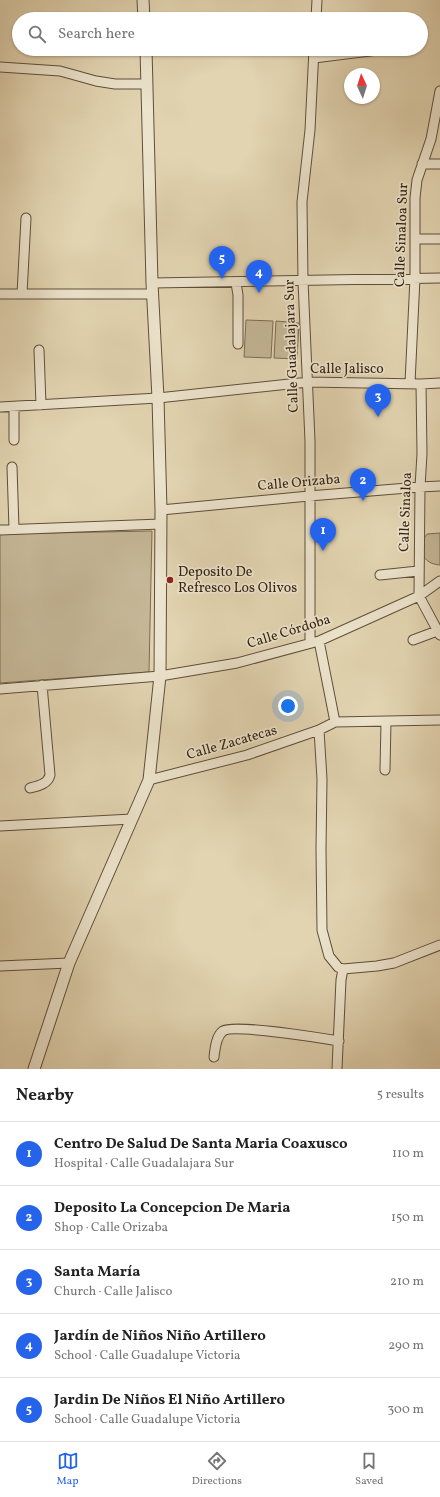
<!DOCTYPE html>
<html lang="en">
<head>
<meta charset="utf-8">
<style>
	:root { --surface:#fff; --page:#f2f2f2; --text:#222; --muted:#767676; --line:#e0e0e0; --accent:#2563eb }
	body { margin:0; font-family:Vollkorn,serif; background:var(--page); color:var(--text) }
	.compass { position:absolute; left:344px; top:68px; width:36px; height:36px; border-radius:50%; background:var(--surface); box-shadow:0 1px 3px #0004; rotate:356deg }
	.you { position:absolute; left:288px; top:706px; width:14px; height:14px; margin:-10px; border:3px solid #fff; border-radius:50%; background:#1a73e8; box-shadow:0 0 0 6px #1a73e833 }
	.badge { display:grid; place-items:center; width:26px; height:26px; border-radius:50%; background:var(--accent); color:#fff; font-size:13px; font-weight:700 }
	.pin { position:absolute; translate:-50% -33px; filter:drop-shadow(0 1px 2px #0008) }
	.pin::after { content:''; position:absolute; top:21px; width:14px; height:12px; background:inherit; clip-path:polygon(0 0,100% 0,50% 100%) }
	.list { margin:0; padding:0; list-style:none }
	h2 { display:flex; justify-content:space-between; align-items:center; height:52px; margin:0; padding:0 16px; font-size:17px }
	h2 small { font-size:13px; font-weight:400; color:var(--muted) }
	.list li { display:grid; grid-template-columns:26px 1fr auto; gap:12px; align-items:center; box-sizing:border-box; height:64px; padding:0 16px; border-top:1px solid var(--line) }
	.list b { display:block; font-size:15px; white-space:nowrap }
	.list p { margin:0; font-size:13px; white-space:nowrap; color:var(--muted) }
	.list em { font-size:13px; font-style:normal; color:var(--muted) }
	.icon { flex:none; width:22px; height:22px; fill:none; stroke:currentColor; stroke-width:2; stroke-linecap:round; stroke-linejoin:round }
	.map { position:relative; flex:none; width:440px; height:1069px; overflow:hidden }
	.search { position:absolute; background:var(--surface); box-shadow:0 1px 3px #0004; left:12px; right:12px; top:12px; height:44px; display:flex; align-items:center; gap:10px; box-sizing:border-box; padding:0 14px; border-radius:22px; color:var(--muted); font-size:15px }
	.sheet { height:372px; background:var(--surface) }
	nav { display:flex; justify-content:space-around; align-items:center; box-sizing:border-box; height:56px; border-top:1px solid var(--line); background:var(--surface); font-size:11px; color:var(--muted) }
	nav a { display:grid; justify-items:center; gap:2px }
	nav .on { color:var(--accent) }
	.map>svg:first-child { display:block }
	.green { fill:#c4b696; stroke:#7c6c54 }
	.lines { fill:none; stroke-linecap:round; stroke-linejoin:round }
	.minor-casing { stroke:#5f4f3a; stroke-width:11 }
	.tertiary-casing { stroke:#5f4f3a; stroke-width:13 }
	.minor { stroke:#ece3cc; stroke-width:9 }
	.tertiary { stroke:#ece3cc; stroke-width:11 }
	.poi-dot { fill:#8f2418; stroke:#ece3cc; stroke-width:1.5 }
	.labels { text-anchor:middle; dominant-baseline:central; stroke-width:3.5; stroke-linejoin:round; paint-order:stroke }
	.street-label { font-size:14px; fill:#332312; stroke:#ece3cc }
	.poi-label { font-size:14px; fill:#332312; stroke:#ece3cc; text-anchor:start }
</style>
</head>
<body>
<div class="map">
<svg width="440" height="1069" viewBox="0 0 440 1069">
	<rect width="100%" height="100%" fill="#e2d4b1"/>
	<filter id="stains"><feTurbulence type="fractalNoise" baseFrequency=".005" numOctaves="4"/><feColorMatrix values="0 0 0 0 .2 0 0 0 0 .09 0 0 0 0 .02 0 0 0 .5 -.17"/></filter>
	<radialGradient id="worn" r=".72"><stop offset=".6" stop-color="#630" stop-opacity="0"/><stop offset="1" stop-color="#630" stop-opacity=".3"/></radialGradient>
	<!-- green -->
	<path class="green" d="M 246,320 L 273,321 L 271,358 L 244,357 Z
		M 276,321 L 299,323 L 297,359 L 274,358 Z
		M 152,531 L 149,672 L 0,683 L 0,534 Z
		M 440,533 L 440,565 C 422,564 416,548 427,534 Z"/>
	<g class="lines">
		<defs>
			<path id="minor" d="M 316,19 L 317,0
				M 314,58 L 386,49
				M 0,67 L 60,71 L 96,81 L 115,84 L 147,84
				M 422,164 L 440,164
				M 415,239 L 440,239
				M 152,283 L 440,278
				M 236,283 L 238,295 L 238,344
				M 0,294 L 152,294
				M 22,294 L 26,218
				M 39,350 L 41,405
				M 410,383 L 415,278 L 415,198 L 417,180 L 431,139 L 440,91
				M 421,384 L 422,454 L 420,487 L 419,596 L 440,635
				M 0,407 L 158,398 L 308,382 L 421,384 L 440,383
				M 14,407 L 14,440
				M 12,467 L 14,529
				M 161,510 L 309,496 L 420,487 L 440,486
				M 0,530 L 161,524
				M 380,575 L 418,571
				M 413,640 L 437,631
				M 319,641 L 335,722
				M 310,643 L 310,441 L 303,281 L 302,202 L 310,130 L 314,49
				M 0,689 L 160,676 L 237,663 L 319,641 L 419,596 L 440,581
				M 319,730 L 322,779 L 321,849 L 322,930 L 329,956 L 338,967 L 343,969 L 377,966 L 394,963 L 440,945
				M 385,770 L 386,722
				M 149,780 L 247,755 L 319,730 L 335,722 L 440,720
				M 30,788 C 38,786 48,784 50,775 L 42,685
				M 0,826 L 132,819
				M 0,966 L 69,963
				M 214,1057 C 215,1049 216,1036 223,1031 C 234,1024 321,1038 339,1041
				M 337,1069 L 341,980 L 343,969"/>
			<path id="tertiary" d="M 143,0 L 144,19
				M 34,1069 L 69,963 L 149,780 L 160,676 L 161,510 L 158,398 L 152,283 L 146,49"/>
		</defs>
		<!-- minor casing -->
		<use href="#minor" class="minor-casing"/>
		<!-- tertiary casing -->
		<use href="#tertiary" class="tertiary-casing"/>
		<!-- minor -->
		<use href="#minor" class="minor"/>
		<!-- tertiary -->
		<use href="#tertiary" class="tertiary"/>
	</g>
	<!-- markers -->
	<circle class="poi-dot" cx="170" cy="580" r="4"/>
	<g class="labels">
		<!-- street labels -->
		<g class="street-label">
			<text transform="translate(402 235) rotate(-88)">Calle Sinaloa Sur</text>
			<text transform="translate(292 346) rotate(-92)">Calle Guadalajara Sur</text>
			<text x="347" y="369">Calle Jalisco</text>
			<text transform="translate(299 483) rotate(-5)">Calle Orizaba</text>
			<text transform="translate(406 512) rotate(-88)">Calle Sinaloa</text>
			<text transform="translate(289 632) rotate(-17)">Calle Córdoba</text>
			<text transform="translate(232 743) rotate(-16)">Calle Zacatecas</text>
		</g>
		<!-- poi labels -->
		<g class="poi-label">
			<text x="178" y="572">Deposito De<tspan x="178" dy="16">Refresco Los Olivos</tspan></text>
		</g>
	</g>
	<rect width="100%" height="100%" filter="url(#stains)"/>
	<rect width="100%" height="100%" fill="url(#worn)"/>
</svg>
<svg class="compass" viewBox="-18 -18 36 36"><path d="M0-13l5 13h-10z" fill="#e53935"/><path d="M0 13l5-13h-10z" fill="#767676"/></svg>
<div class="you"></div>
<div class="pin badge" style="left:323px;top:551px">1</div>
<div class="pin badge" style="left:363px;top:501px">2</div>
<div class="pin badge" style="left:378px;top:417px">3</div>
<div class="pin badge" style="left:259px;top:293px">4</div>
<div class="pin badge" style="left:222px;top:279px">5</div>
<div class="search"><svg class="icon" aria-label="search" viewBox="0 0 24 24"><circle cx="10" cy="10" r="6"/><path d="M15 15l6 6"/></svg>Search here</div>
</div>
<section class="sheet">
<h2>Nearby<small>5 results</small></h2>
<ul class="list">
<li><span class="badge">1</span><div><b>Centro De Salud De Santa Maria Coaxusco</b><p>Hospital · Calle Guadalajara Sur</p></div><em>110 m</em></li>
<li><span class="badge">2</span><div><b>Deposito La Concepcion De Maria</b><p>Shop · Calle Orizaba</p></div><em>150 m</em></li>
<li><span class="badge">3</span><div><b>Santa María</b><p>Church · Calle Jalisco</p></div><em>210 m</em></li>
<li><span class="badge">4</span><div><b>Jardín de Niños Niño Artillero</b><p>School · Calle Guadalupe Victoria</p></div><em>290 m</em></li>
<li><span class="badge">5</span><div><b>Jardin De Niños El Niño Artillero</b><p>School · Calle Guadalupe Victoria</p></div><em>300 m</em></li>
</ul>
</section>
<nav>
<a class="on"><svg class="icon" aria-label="map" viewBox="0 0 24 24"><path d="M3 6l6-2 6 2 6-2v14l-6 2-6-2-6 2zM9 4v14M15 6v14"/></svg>Map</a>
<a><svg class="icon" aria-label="directions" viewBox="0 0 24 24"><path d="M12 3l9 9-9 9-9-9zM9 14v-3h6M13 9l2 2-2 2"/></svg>Directions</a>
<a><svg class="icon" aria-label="saved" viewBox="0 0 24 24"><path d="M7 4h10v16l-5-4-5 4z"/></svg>Saved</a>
</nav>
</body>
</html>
